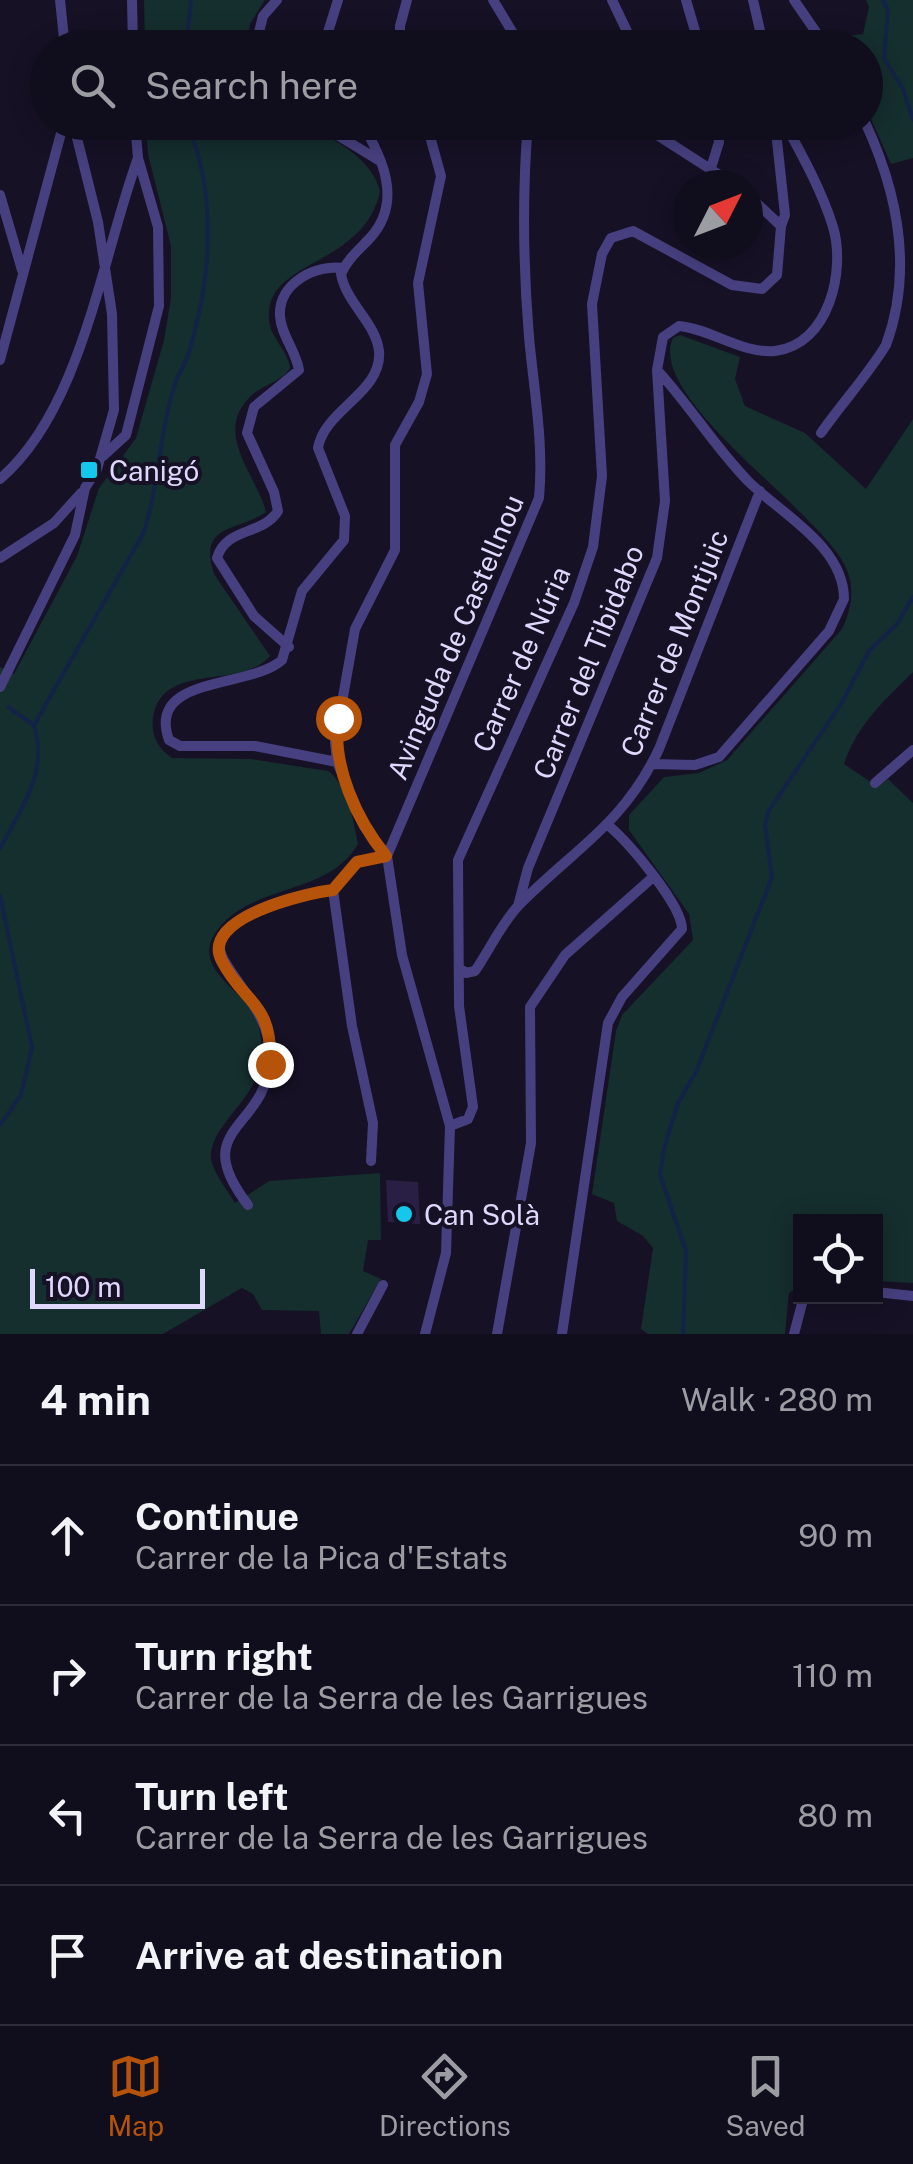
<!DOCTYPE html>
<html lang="en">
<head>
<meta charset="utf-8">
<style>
	:root { --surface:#100d1c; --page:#191625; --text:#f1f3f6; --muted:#9c9ca3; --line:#302d3b; --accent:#b45309 }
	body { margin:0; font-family:"Public Sans",sans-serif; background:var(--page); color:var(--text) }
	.controls { position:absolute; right:30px; bottom:30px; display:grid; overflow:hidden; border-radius:0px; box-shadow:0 5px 25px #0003 }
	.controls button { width:90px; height:90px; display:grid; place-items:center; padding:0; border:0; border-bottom:2px solid var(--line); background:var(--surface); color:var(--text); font:50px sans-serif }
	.compass { position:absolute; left:673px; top:170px; width:90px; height:90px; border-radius:50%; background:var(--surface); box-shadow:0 5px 25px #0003; rotate:48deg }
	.scale { position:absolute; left:30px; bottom:25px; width:175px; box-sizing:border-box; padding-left:10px; border:5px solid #dfd8fc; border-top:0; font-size:28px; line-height:35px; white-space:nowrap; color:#dfd8fc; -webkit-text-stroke:8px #161125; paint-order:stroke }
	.stop { position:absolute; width:30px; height:30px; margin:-22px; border:8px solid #b45309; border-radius:50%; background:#fff }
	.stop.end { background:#b45309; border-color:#fff; box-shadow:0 2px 10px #0008 }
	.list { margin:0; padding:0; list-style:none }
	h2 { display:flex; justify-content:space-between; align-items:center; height:130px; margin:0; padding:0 40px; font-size:42px }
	h2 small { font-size:32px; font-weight:400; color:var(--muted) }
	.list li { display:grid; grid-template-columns:65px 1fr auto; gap:30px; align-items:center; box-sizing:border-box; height:140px; padding:0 40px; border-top:2px solid var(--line) }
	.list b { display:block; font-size:38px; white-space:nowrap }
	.list p { margin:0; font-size:32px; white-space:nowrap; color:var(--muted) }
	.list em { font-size:32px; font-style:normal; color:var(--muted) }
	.icon { flex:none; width:55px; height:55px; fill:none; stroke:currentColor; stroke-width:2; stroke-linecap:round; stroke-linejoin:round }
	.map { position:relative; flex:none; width:913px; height:1334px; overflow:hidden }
	.search { position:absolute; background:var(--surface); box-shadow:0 5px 25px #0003; left:30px; right:30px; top:30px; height:110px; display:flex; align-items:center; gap:25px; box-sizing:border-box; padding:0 35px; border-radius:55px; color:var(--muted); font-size:38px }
	.sheet { height:690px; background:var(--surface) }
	nav { display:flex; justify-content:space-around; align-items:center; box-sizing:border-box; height:140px; border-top:2px solid var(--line); background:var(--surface); font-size:28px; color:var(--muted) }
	nav a { display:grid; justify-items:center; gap:5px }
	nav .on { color:var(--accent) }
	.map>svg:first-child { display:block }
	.green { fill:#152e2e }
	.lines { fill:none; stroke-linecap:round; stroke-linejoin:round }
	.stream { stroke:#132347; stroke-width:4 }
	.building { fill:#291f44 }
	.street { stroke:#474080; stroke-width:10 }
	.route { stroke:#b45309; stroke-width:12 }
	.poi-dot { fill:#15c7eb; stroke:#161125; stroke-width:4 }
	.labels { text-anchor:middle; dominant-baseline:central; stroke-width:8; stroke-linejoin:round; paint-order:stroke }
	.poi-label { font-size:28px; fill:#dfd8fc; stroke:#161125; text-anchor:start }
	.street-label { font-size:28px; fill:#dfd8fc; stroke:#161125 }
</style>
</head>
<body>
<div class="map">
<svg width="913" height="1334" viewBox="0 0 913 1334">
	<rect width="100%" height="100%" fill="#161125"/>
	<!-- green -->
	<path class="green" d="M 144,0 L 265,0 L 250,24 L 246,48 L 145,47 Z
		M 866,0 L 913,0 L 913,158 L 891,164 L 866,108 L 866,48 L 834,47 L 829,38 L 863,34 L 869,7 Z
		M 146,123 C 191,123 241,116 285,123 C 320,127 374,157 380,192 C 363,268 264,259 269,319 C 270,338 288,350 290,368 C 283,381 263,385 252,395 C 211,432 257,475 266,512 C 236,533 198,523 214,574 L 270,656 C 240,691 162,660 153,718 C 151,737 158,748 172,758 L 251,759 L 328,771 C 347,783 354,823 358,844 C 328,896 254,883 218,929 C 190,965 236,986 252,1011 C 259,1021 261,1037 262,1048 C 267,1096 202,1127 212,1163 C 216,1176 228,1191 235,1203 L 269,1181 L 380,1173 L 381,1240 L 368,1240 L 363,1271 L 381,1279 L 349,1334 L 321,1334 L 319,1311 L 262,1310 L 253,1294 L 242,1288 L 163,1334 L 0,1334 L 0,667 L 14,674 L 77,556 L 99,488 L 136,438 L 164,340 L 171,298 L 171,246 L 148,154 Z
		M 680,335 L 740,357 L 735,379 L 745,406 L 805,433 L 866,489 L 913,419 L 913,672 C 884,701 857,725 844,764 L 878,787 L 888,779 L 913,803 L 913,1283 L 876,1281 L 876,1222 L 800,1222 L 800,1286 L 789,1293 L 785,1334 L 648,1334 L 641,1329 L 653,1248 L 643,1236 L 617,1221 L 614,1203 L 592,1194 L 616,1031 L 622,1015 L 693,940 L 689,914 L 629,830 L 629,815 L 664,777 L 699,773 L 727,760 L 842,629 C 851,610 855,591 847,570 C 825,514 645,399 673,338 Z"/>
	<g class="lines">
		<!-- stream -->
		<path class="stream" d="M 883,0 L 888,10 L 884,58 L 903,89 L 913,120
			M 186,48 L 191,0
			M 34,725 L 144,532 C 159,485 159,437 173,390 C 176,378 184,367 188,355 C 212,277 218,198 187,122
			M 0,849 C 21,807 49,774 34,725 L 8,707
			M 0,896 L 32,1047 L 21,1095 L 0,1125
			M 683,1334 L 686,1251 L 660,1175 L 664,1148 L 678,1103 L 696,1072 L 772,877 L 765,825 L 768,812 L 841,704 L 869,651 L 897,624 L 913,597"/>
	</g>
	<!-- building -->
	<path class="building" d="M 386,1180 L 418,1182 L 420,1224 L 388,1222 Z"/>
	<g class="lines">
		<!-- street -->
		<path class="street" d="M 60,0 L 65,48
			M 132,0 L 133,48
			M 493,0 L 522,48
			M 612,0 L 635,48
			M 686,0 L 700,48
			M 753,0 L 764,48
			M 794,0 L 827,48
			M 255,48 L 263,16 L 277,0
			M 323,48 L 338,0
			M 400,48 L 400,26 L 407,0
			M 316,122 L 380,161
			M 637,122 L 735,185
			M 775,122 L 785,215 L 781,226
			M 711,168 L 719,142 L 717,122
			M 0,195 L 22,270
			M 0,360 L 64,122
			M 821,433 C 842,403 867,376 886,345 C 913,271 898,193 865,122
			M 103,456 L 126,435 L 159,306 L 158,227 L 138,158 L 135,122
			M 0,479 C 82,409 102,256 138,158
			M 0,558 L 54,523 L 81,493
			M 289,647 L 254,616 L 217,558 C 226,527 262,536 278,511 L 274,492 L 247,433 L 254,407 L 299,370 C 296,351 281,335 280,316 C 278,283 316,264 344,268
			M 0,687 L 75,535 L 85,488 L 97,469 L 114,410 L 112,314 L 98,222 L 73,122
			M 337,762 L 255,746 L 180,746 L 169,740 C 146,675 250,689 282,660 L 302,591 L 344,540 L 345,516 L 318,448 C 324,410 383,392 379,351 C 376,323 346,303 341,274 C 348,258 359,250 370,238 C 403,202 383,158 361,122
			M 652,764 L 695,765 L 719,757 L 829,631 L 844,599 C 844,546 781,514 748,481 C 715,447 690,406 658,371
			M 875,783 L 913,750
			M 387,856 L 364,826 L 337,762 L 335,742 L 355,629 L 395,550 L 395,445 L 419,402 L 427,374 L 418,283 L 441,176 L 426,122
			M 333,890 L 352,1026 L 373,1123 L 371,1161
			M 518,906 L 528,868 L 657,558 L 665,501 L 657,370 L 663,337 L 679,326 C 711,329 742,354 775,351 C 829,345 846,270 833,227 C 822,191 802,155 784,122
			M 459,968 L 466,973 L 475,971 C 490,949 501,924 519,905 C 574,849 623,825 659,749 L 760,491
			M 450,1126 L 468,1119 L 473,1107 L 459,1006 L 458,860 L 574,603 L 593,547 L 602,476 L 592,304 L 602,254 L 611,238 L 633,231 L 732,285 L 762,289 L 777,275 L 781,226 L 748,195
			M 248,1205 C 187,1126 267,1131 270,1058 C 273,1008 214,965 220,943 C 228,911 304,893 333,890 L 357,862 L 387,856
			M 876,1292 L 913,1296
			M 357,1334 L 383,1285
			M 425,1334 L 446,1253 L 450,1126 L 402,955 L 387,856 L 539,498 C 544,444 534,391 529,337 C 523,264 522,195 528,122
			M 497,1334 L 531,1143 L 530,1007 L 565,955 L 652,878
			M 562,1334 L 608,1023 L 622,997 L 682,929 C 682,905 629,843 609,826
			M 794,1334 L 804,1296"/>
	</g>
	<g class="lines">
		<!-- route -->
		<path class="route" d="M 270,1064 C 273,1002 244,1004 222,961 C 199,918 306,893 333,890 L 357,862 L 386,856 C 356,819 332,766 338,718"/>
	</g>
	<!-- markers -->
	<g class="poi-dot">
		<rect x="79" y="460" width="20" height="20" rx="5"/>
		<circle cx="404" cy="1214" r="10"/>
	</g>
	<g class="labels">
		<!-- poi labels -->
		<g class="poi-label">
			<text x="109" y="470">Canigó</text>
			<text x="424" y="1214">Can Solà</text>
		</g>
		<!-- street labels -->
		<g class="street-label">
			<text transform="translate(455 637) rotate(-67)">Avinguda de Castellnou</text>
			<text transform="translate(674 643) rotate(-68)">Carrer de Montjuic</text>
			<text transform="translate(521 659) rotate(-66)">Carrer de Núria</text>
			<text transform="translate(588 662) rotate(-68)">Carrer del Tibidabo</text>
		</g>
	</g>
</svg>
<div class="controls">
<button><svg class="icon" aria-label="locate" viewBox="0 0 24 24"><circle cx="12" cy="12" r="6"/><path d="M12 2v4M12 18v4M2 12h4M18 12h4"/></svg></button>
</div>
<svg class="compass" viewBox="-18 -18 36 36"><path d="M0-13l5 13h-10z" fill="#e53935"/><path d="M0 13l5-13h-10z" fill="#9c9ca3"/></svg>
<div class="scale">100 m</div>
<div class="stop" style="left:338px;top:718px"></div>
<div class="stop end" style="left:270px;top:1064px"></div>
<div class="search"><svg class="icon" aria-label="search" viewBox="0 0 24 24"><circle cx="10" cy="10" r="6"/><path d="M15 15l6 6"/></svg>Search here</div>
</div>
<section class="sheet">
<h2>4 min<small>Walk · 280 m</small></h2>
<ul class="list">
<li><svg class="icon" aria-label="ahead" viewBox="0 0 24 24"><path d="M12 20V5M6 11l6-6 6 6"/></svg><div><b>Continue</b><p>Carrer de la Pica d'Estats</p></div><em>90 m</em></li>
<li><svg class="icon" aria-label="right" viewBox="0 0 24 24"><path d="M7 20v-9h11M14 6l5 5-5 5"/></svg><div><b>Turn right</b><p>Carrer de la Serra de les Garrigues</p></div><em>110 m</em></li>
<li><svg class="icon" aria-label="left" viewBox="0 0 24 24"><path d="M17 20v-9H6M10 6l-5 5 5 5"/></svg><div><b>Turn left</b><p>Carrer de la Serra de les Garrigues</p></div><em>80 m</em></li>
<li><svg class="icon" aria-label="arrive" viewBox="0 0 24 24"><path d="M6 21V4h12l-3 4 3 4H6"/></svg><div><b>Arrive at destination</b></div></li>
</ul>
</section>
<nav>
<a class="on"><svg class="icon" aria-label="map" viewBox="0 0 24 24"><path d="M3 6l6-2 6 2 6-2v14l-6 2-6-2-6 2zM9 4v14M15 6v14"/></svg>Map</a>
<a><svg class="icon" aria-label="directions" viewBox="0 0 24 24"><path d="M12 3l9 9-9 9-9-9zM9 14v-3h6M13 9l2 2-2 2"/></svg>Directions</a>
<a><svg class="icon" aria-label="saved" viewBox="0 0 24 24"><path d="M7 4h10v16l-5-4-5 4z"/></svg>Saved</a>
</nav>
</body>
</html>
